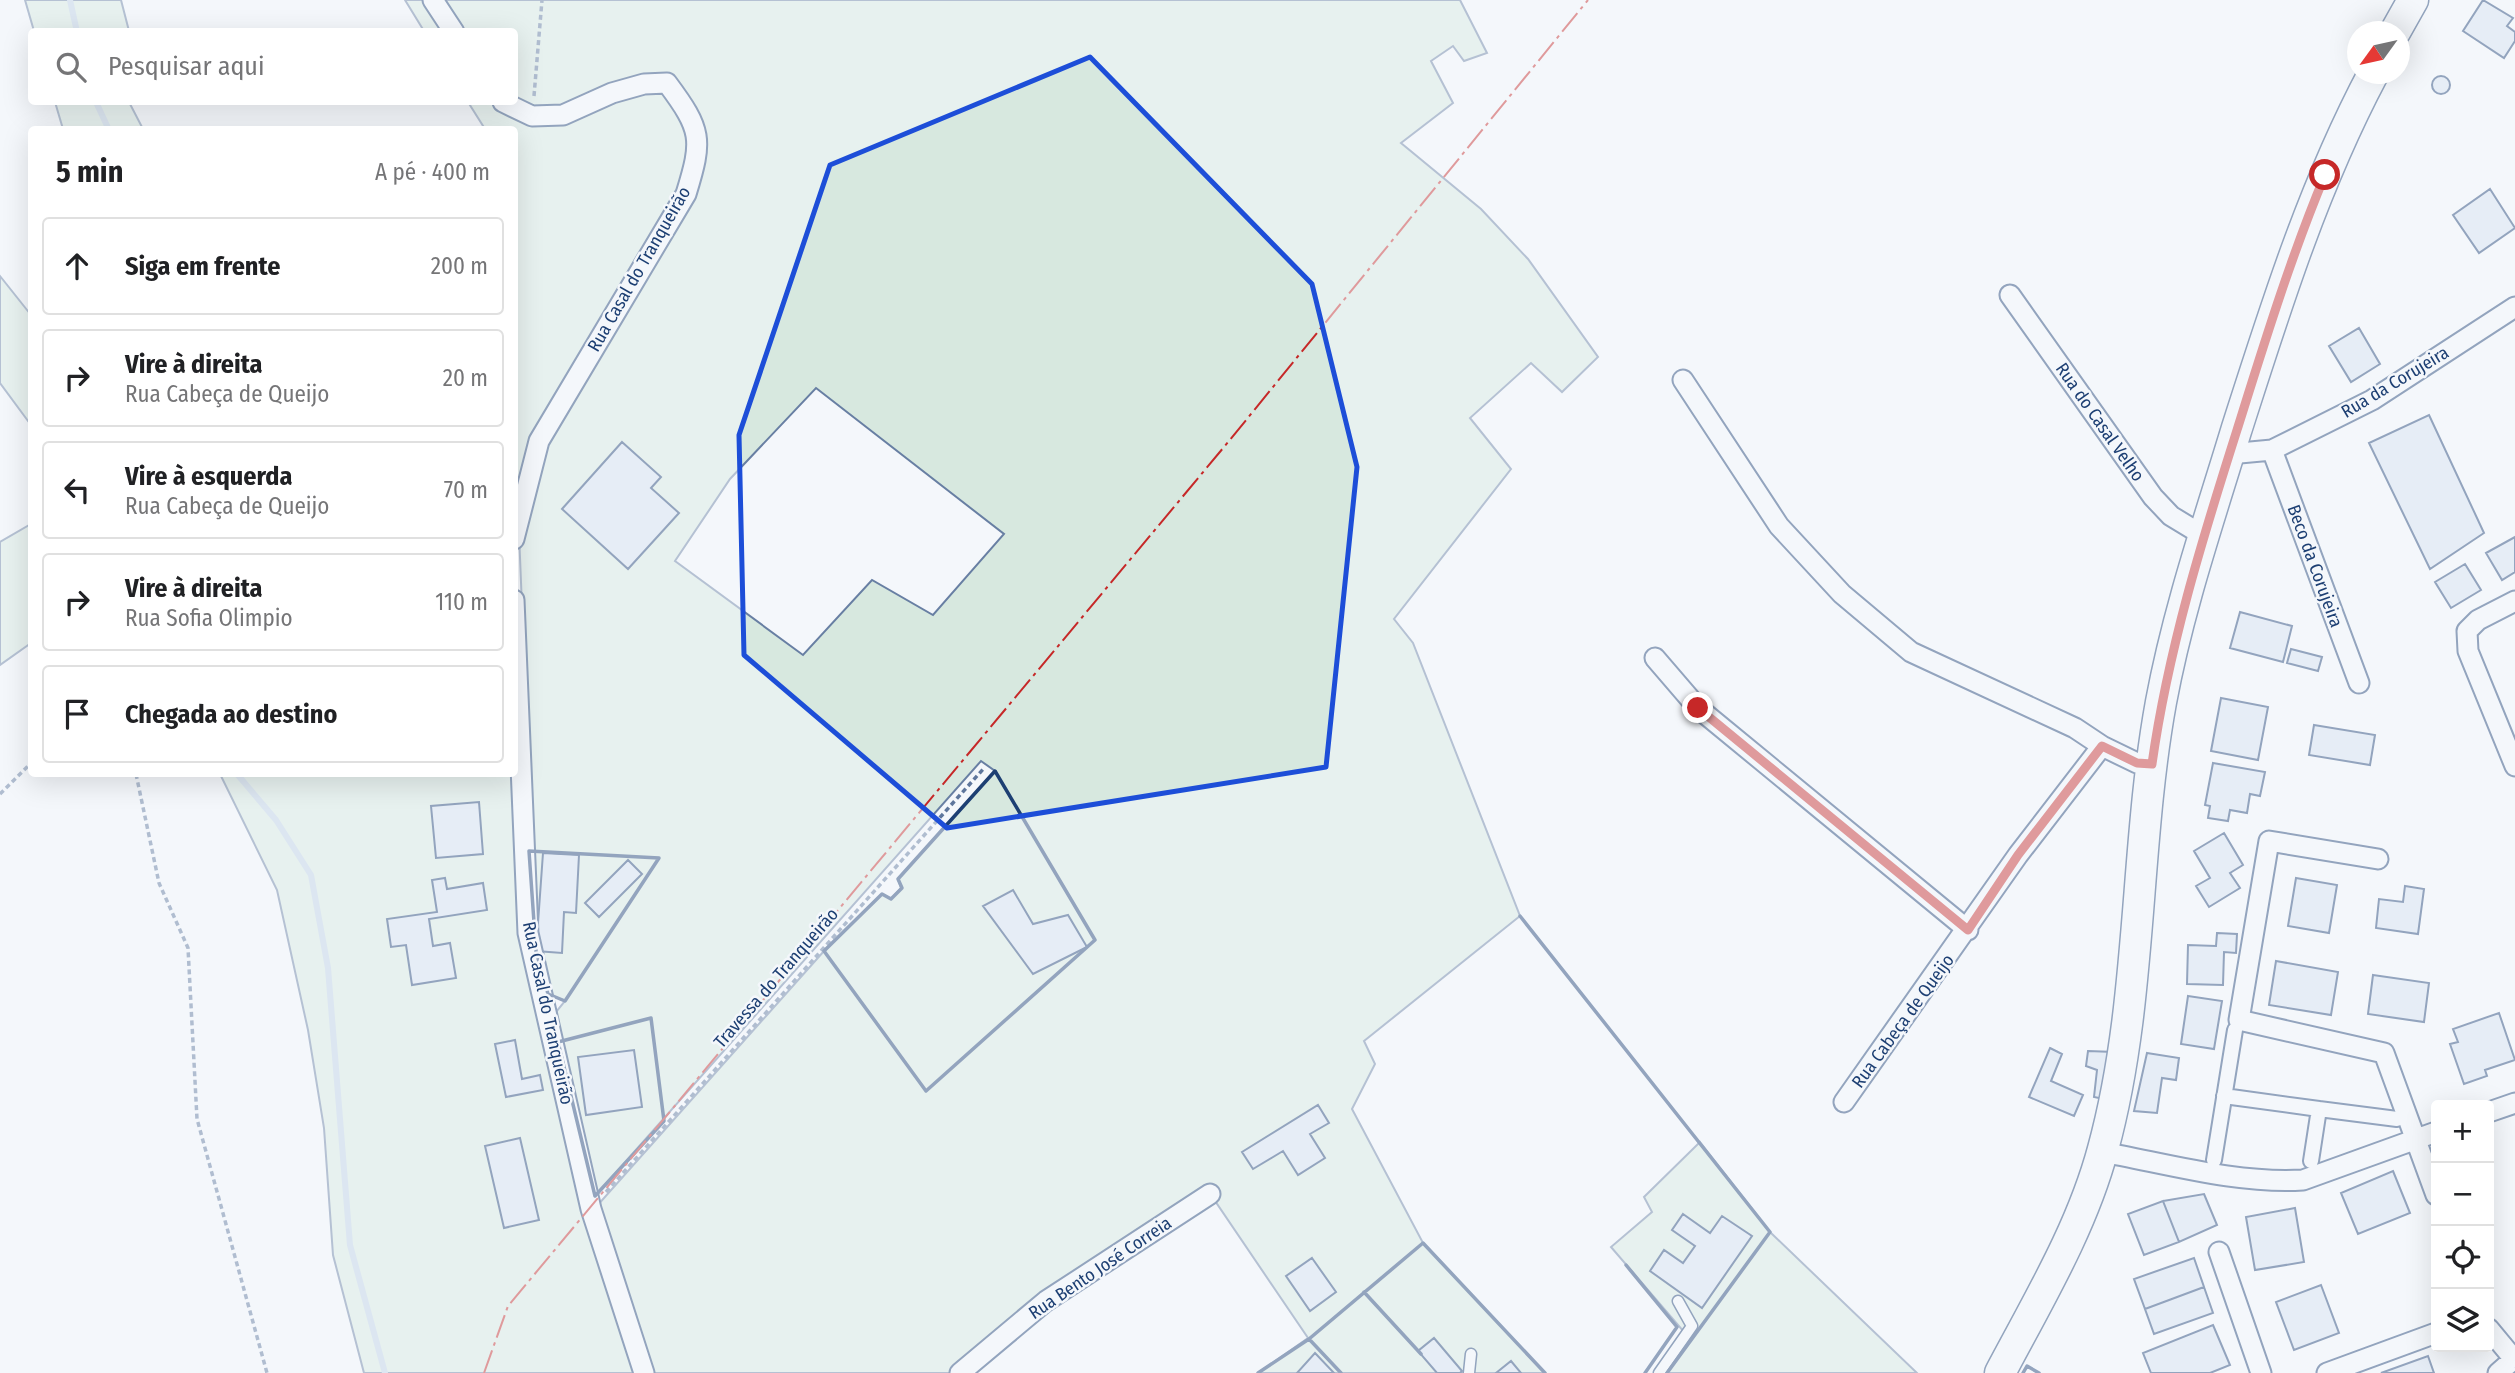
<!DOCTYPE html>
<html lang="pt">
<head>
<meta charset="utf-8">
<style>
	:root { --surface:#fff; --page:#f6f6f6; --text:#202124; --muted:#757577; --line:#e0e0e0 }
	body { margin:0; font-family:"Fira Sans Condensed",sans-serif; background:var(--page); color:var(--text) }
	.controls { position:absolute; right:21px; bottom:21px; display:grid; overflow:hidden; border-radius:7px; box-shadow:0 7px 28px #0002 }
	.controls button { width:63px; height:63px; display:grid; place-items:center; padding:0; border:0; border-bottom:2px solid var(--line); background:var(--surface); color:var(--text); font:35px sans-serif }
	.compass { position:absolute; left:2347px; top:21px; width:63px; height:63px; border-radius:50%; background:var(--surface); box-shadow:0 7px 28px #0002; rotate:237deg }
	.stop { position:absolute; width:21px; height:21px; margin:-16px; border:5px solid #c62828; border-radius:50%; background:#fff }
	.stop.end { background:#c62828; border-color:#fff; box-shadow:0 2px 7px #0008 }
	.list { margin:0; padding:0; list-style:none }
	h2 { display:flex; justify-content:space-between; align-items:center; height:91px; margin:0; padding:0 28px; font-size:30px }
	h2 small { font-size:23px; font-weight:400; color:var(--muted) }
	.list li { display:grid; grid-template-columns:46px 1fr auto; gap:21px; align-items:center; box-sizing:border-box; height:98px; margin:0 14px 14px; padding:0 14px; border:2px solid var(--line); border-radius:7px }
	.list b { display:block; font-size:26px; white-space:nowrap }
	.list p { margin:0; font-size:23px; white-space:nowrap; color:var(--muted) }
	.list em { font-size:23px; font-style:normal; color:var(--muted) }
	.icon { flex:none; width:38px; height:38px; fill:none; stroke:currentColor; stroke-width:2; stroke-linecap:round; stroke-linejoin:round }
	.map { position:relative; flex:none; width:2515px; height:1373px; overflow:hidden }
	.search { position:absolute; background:var(--surface); box-shadow:0 7px 28px #0002; left:28px; top:28px; width:490px; height:77px; display:flex; align-items:center; gap:18px; box-sizing:border-box; padding:0 24px; border-radius:7px; color:var(--muted); font-size:26px }
	.panel { position:absolute; background:var(--surface); box-shadow:0 7px 28px #0002; left:28px; top:126px; width:490px; height:651px; border-radius:7px }
	.map>svg:first-child { display:block }
	.green { fill:#d7e8df; stroke:#687fa3; stroke-width:2; fill-rule:evenodd }
	.lines { fill:none; stroke-linecap:round; stroke-linejoin:round }
	.stream { stroke:#bed0e5; stroke-width:6 }
	.building { fill:#d5e0f0; stroke:#1d3f73; stroke-width:2 }
	.service-casing { stroke:#1d3f73; stroke-width:13 }
	.pedestrian-casing { stroke:#1d3f73; stroke-width:18 }
	.minor-casing { stroke:#1d3f73; stroke-width:23 }
	.primary-casing { stroke:#1d3f73; stroke-width:33 }
	.path { stroke:#5e769c; stroke-width:3.5; stroke-dasharray:5 3.5; stroke-linecap:butt }
	.service { stroke:#f4f7fb; stroke-width:10 }
	.pedestrian { stroke:#f4f7fb; stroke-width:14 }
	.minor { stroke:#f4f7fb; stroke-width:19 }
	.primary { stroke:#f4f7fb; stroke-width:30 }
	.wall { stroke:#1d3f73; stroke-width:3.5 }
	.power { stroke:#c62828; stroke-width:2; stroke-dasharray:24 5 3.5 5; stroke-linecap:butt }
	.route { stroke:#c62828; stroke-width:9 }
	.marked { fill:none; stroke:#1d4ed8; stroke-width:5; stroke-linejoin:round }
	.labels { text-anchor:middle; dominant-baseline:central; stroke-width:5; stroke-linejoin:round; paint-order:stroke }
	.street-label { font-size:18px; fill:#1d3f73; stroke:#f4f7fb }
</style>
</head>
<body>
<div class="map">
<svg width="2515" height="1373" viewBox="0 0 2515 1373">
	<rect width="100%" height="100%" fill="#f4f7fb"/>
	<!-- green -->
	<path class="green" d="M 25,0 L 121,0 L 129,31 L 34,31 Z
		M 405,0 L 431,0 L 452,31 L 424,31 Z
		M 434,0 L 1460,0 L 1487,53 L 1464,61 L 1453,46 L 1431,61 L 1453,103 L 1401,143 L 1481,209 L 1528,259 L 1598,357 L 1562,392 L 1531,363 L 1470,418 L 1511,469 L 1394,619 L 1413,643 L 1520,916 L 1364,1041 L 1375,1064 L 1352,1109 L 1423,1243 L 1545,1373 L 1258,1373 L 1308,1338 L 1213,1198 L 954,1373 L 650,1373 L 596,1207 L 824,951 L 882,894 L 891,899 L 901,888 L 898,879 L 995,771 L 981,761 L 595,1196 L 552,1017 L 565,1001 L 548,994 L 536,951 L 519,533 L 539,441 L 700,160 L 667,80 L 562,112 L 532,113 L 514,102 L 514,32 L 455,31 ZM 816,388 L 1004,534 L 933,615 L 872,580 L 803,655 L 675,561 L 730,479 Z
		M 664,86 L 676,99 L 695,159 L 515,501 L 514,130 L 485,129 L 468,102 L 499,102 L 532,118 Z
		M 55,102 L 129,102 L 143,129 L 63,129 Z
		M 0,276 L 31,315 L 31,425 L 0,383 Z
		M 31,524 L 31,643 L 0,665 L 0,542 Z
		M 220,774 L 513,774 L 515,844 L 638,1373 L 364,1373 L 333,1255 L 324,1128 L 308,1030 L 277,890 Z
		M 1700,1142 L 1770,1232 L 1917,1373 L 1667,1373 L 1691,1340 L 1611,1247 L 1652,1212 L 1644,1197 Z"/>
	<g class="lines">
		<!-- stream -->
		<path class="stream" d="M 70,0 L 77,32
			M 96,102 L 109,130
			M 237,774 L 276,820 L 311,875 L 328,968 L 350,1245 L 385,1373"/>
	</g>
	<!-- building -->
	<path class="building" d="M 2483,0 L 2513,18 L 2507,26 L 2515,32 L 2515,41 L 2504,58 L 2463,31 Z
		M2432 85a9 9 0 1 1 18 0a9 9 0 1 1-18 0Z
		M 2490,189 L 2515,228 L 2479,253 L 2453,215 Z
		M 2359,328 L 2380,364 L 2351,382 L 2329,346 Z
		M 2429,415 L 2484,533 L 2430,569 L 2369,443 Z
		M 622,442 L 661,477 L 651,488 L 679,513 L 628,569 L 562,509 Z
		M 2515,537 L 2515,572 L 2502,580 L 2486,553 Z
		M 2465,564 L 2481,590 L 2451,608 L 2435,582 Z
		M 2240,612 L 2292,626 L 2283,662 L 2230,648 Z
		M 2291,649 L 2322,657 L 2318,671 L 2287,663 Z
		M 2221,698 L 2268,707 L 2258,760 L 2211,751 Z
		M 2314,725 L 2375,735 L 2370,765 L 2309,755 Z
		M 2213,763 L 2265,772 L 2260,796 L 2250,794 L 2247,813 L 2230,810 L 2228,821 L 2208,818 L 2210,806 L 2205,805 Z
		M 479,802 L 483,854 L 436,858 L 431,806 Z
		M 2224,833 L 2243,865 L 2230,873 L 2240,888 L 2209,907 L 2196,886 L 2210,878 L 2194,851 Z
		M 543,853 L 579,855 L 576,913 L 564,912 L 562,953 L 536,951 Z
		M 628,860 L 642,874 L 599,917 L 585,903 Z
		M 445,878 L 447,889 L 483,883 L 487,910 L 429,919 L 433,946 L 450,943 L 456,978 L 412,985 L 406,945 L 391,947 L 387,919 L 437,912 L 432,880 Z
		M 2296,878 L 2337,885 L 2329,933 L 2288,926 Z
		M 2405,886 L 2424,889 L 2418,934 L 2376,928 L 2379,899 L 2403,902 Z
		M 1013,890 L 1033,924 L 1068,915 L 1087,947 L 1033,974 L 983,906 Z
		M 2217,933 L 2237,934 L 2236,953 L 2224,952 L 2223,985 L 2187,984 L 2188,945 L 2216,946 Z
		M 2276,961 L 2338,972 L 2331,1015 L 2269,1005 Z
		M 2373,975 L 2429,983 L 2424,1022 L 2368,1014 Z
		M 2188,996 L 2222,1001 L 2214,1049 L 2181,1044 Z
		M 2499,1013 L 2515,1060 L 2485,1070 L 2487,1076 L 2464,1084 L 2450,1044 L 2458,1042 L 2453,1029 Z
		M 515,1040 L 522,1079 L 540,1075 L 543,1090 L 506,1097 L 495,1044 Z
		M 2050,1048 L 2062,1054 L 2051,1081 L 2083,1095 L 2074,1116 L 2029,1097 Z
		M 634,1050 L 642,1107 L 586,1115 L 578,1057 Z
		M 2088,1051 L 2114,1052 L 2104,1099 L 2094,1097 L 2097,1070 L 2086,1066 Z
		M 2147,1053 L 2179,1058 L 2176,1080 L 2162,1078 L 2157,1113 L 2134,1111 Z
		M 1318,1105 L 1329,1123 L 1310,1134 L 1325,1158 L 1298,1175 L 1283,1151 L 1253,1169 L 1242,1152 Z
		M 520,1138 L 539,1220 L 504,1228 L 485,1146 Z
		M 2393,1171 L 2410,1213 L 2358,1234 L 2341,1193 Z
		M 2204,1194 L 2217,1225 L 2179,1242 L 2163,1201 Z
		M 2163,1201 L 2179,1242 L 2144,1255 L 2128,1214 Z
		M 2295,1208 L 2304,1262 L 2255,1270 L 2246,1217 Z
		M 1683,1214 L 1710,1233 L 1722,1216 L 1752,1236 L 1702,1308 L 1650,1271 L 1664,1250 L 1683,1263 L 1695,1246 L 1672,1230 Z
		M 1312,1258 L 1336,1292 L 1310,1311 L 1286,1276 Z
		M 2194,1258 L 2204,1287 L 2145,1309 L 2134,1279 Z
		M 2321,1285 L 2339,1333 L 2294,1350 L 2276,1302 Z
		M 2204,1287 L 2213,1313 L 2154,1334 L 2145,1309 Z
		M 2213,1325 L 2230,1365 L 2210,1373 L 2151,1373 L 2143,1353 Z
		M 1434,1338 L 1462,1371 L 1460,1373 L 1437,1373 L 1418,1351 Z
		M 1315,1353 L 1334,1373 L 1297,1373 Z
		M 2428,1356 L 2434,1373 L 2381,1373 Z
		M 1511,1361 L 1521,1373 L 1496,1373 Z"/>
	<g class="lines">
		<defs>
			<path id="service" d="M 1469,1373 L 1471,1354
				M 1659,1373 L 1692,1326 L 1678,1301"/>
			<path id="pedestrian" d="M 2224,1096 L 2319,1109 L 2311,1161
				M 2319,1109 L 2397,1119
				M 2214,1160 L 2235,1030"/>
			<path id="minor" d="M 433,0 L 454,32
				M 503,102 L 532,116 L 563,115 L 612,93 L 644,84 L 667,83 C 702,130 703,139 686,194 L 539,441 L 514,539
				M 2010,295 L 2153,497 L 2171,516 L 2204,536
				M 1683,380 L 1779,526 L 1842,594 L 1911,652 L 2075,728 L 2102,746
				M 2272,450 L 2359,683
				M 2229,454 L 2272,450 L 2372,400 L 2515,307
				M 514,600 L 528,933 L 591,1209 L 644,1373
				M 2515,601 L 2478,620 L 2467,631 L 2468,651 L 2515,766
				M 1655,658 L 1698,708 L 1968,930
				M 2378,859 L 2269,841 L 2239,1020 L 2384,1053 L 2436,1195
				M 1844,1102 L 2018,855 L 2102,746 L 2137,763 L 2152,764
				M 2489,1112 L 2515,1103
				M 2102,1152 C 2168,1164 2237,1184 2303,1180 L 2436,1132
				M 2219,1252 L 2261,1373
				M 2489,1329 L 2513,1358
				M 960,1373 L 1046,1301 L 1210,1194
				M 2327,1373 L 2436,1333
				M 2498,1373 L 2515,1358"/>
			<path id="primary" d="M 2395,32 L 2413,0
				M 2000,1373 C 2038,1301 2082,1228 2103,1149 C 2143,1003 2134,850 2161,702 C 2178,610 2209,520 2236,431 C 2275,309 2313,187 2373,74"/>
		</defs>
		<!-- service casing -->
		<use href="#service" class="service-casing"/>
		<!-- pedestrian casing -->
		<use href="#pedestrian" class="pedestrian-casing"/>
		<!-- minor casing -->
		<use href="#minor" class="minor-casing"/>
		<!-- primary casing -->
		<use href="#primary" class="primary-casing"/>
		<!-- path -->
		<path class="path" d="M 534,96 L 542,0
			M 136,774 L 159,883 L 188,948 L 197,1119 L 267,1373
			M 0,794 L 32,762
			M 606,1192 L 985,767"/>
		<!-- service -->
		<use href="#service" class="service"/>
		<!-- pedestrian -->
		<use href="#pedestrian" class="pedestrian"/>
		<!-- minor -->
		<use href="#minor" class="minor"/>
		<!-- primary -->
		<use href="#primary" class="primary"/>
		<!-- wall -->
		<path class="wall" d="M 995,771 L 1095,940 L 926,1091 L 824,951 L 882,894 L 891,899 L 902,888 L 898,879 Z
			M 529,851 L 659,858 L 565,1001 L 548,994 L 536,951 Z
			M 1520,916 L 1770,1232 L 1667,1373
			M 651,1018 L 664,1121 L 595,1196 L 558,1042 Z
			M 1626,1265 L 1677,1327 L 1645,1373
			M 1364,1292 L 1421,1354
			M 1309,1339 L 1423,1243 L 1545,1373
			M 1258,1373 L 1309,1339 L 1341,1373
			M 2023,1373 L 2027,1366 L 2039,1373"/>
		<!-- power -->
		<path class="power" d="M 484,1373 L 508,1306 L 1229,441 L 1588,0"/>
	</g>
	<g class="lines">
		<!-- route -->
		<path class="route" d="M 1698,708 L 1968,930 L 2018,855 L 2102,746 L 2137,763 L 2152,764 C 2168,650 2202,540 2237,430 C 2264,344 2290,259 2325,175"/>
	</g>
	<!-- marked area -->
	<path d="M0 0H2515V1373H0ZM 1090,57 L 1312,284 L 1357,467 L 1326,767 L 947,828 L 744,655 L 739,435 L 830,165 Z" fill="#f4f7fb" fill-opacity=".55" fill-rule="evenodd"/>
	<path class="marked" d="M 1090,57 L 1312,284 L 1357,467 L 1326,767 L 947,828 L 744,655 L 739,435 L 830,165 Z"/>
	<g class="labels">
		<!-- street labels -->
		<g class="street-label">
			<text transform="translate(639 269) rotate(-60)">Rua Casal do Tranqueirão</text>
			<text transform="translate(2395 382) rotate(-31)">Rua da Corujeira</text>
			<text transform="translate(2100 422) rotate(55)">Rua do Casal Velho</text>
			<text transform="translate(2315 566) rotate(70)">Beco da Corujeira</text>
			<text transform="translate(776 978) rotate(-49)">Travessa do Tranqueirão</text>
			<text transform="translate(548 1013) rotate(78)">Rua Casal do Tranqueirão</text>
			<text transform="translate(1903 1021) rotate(-54)">Rua Cabeça de Queijo</text>
			<text transform="translate(1100 1268) rotate(-34)">Rua Bento José Correia</text>
		</g>
	</g>
</svg>
<div class="controls">
<button>+</button>
<button>−</button>
<button><svg class="icon" aria-label="locate" viewBox="0 0 24 24"><circle cx="12" cy="12" r="6"/><path d="M12 2v4M12 18v4M2 12h4M18 12h4"/></svg></button>
<button><svg class="icon" aria-label="layers" viewBox="0 0 24 24"><path d="M12 4l9 5-9 5-9-5zM3 14l9 5 9-5"/></svg></button>
</div>
<svg class="compass" viewBox="-18 -18 36 36"><path d="M0-13l5 13h-10z" fill="#e53935"/><path d="M0 13l5-13h-10z" fill="#757577"/></svg>
<div class="stop" style="left:2325px;top:175px"></div>
<div class="stop end" style="left:1698px;top:708px"></div>
<div class="search"><svg class="icon" aria-label="search" viewBox="0 0 24 24"><circle cx="10" cy="10" r="6"/><path d="M15 15l6 6"/></svg>Pesquisar aqui</div>
<section class="panel">
<h2>5 min<small>A pé · 400 m</small></h2>
<ul class="list">
<li><svg class="icon" aria-label="ahead" viewBox="0 0 24 24"><path d="M12 20V5M6 11l6-6 6 6"/></svg><div><b>Siga em frente</b></div><em>200 m</em></li>
<li><svg class="icon" aria-label="right" viewBox="0 0 24 24"><path d="M7 20v-9h11M14 6l5 5-5 5"/></svg><div><b>Vire à direita</b><p>Rua Cabeça de Queijo</p></div><em>20 m</em></li>
<li><svg class="icon" aria-label="left" viewBox="0 0 24 24"><path d="M17 20v-9H6M10 6l-5 5 5 5"/></svg><div><b>Vire à esquerda</b><p>Rua Cabeça de Queijo</p></div><em>70 m</em></li>
<li><svg class="icon" aria-label="right" viewBox="0 0 24 24"><path d="M7 20v-9h11M14 6l5 5-5 5"/></svg><div><b>Vire à direita</b><p>Rua Sofia Olimpio</p></div><em>110 m</em></li>
<li><svg class="icon" aria-label="arrive" viewBox="0 0 24 24"><path d="M6 21V4h12l-3 4 3 4H6"/></svg><div><b>Chegada ao destino</b></div></li>
</ul>
</section>
</div>
</body>
</html>
